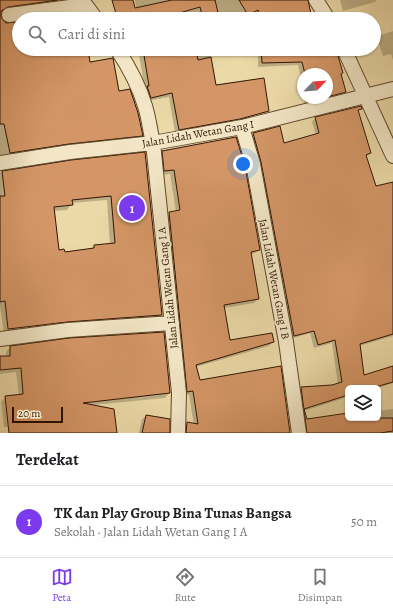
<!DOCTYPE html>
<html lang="id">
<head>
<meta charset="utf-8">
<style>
	:root { --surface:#fff; --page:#f6f6f6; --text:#202124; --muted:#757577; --line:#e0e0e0; --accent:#7c3aed }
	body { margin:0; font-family:Alegreya,serif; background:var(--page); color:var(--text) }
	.controls { position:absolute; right:12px; bottom:12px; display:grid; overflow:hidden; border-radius:6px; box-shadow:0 1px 3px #0004 }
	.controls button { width:36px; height:36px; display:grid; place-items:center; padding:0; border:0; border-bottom:1px solid var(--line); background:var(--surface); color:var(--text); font:20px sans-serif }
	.compass { position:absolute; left:297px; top:68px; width:36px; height:36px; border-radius:50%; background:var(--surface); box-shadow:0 1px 3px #0004; rotate:65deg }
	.scale { position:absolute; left:12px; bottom:10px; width:51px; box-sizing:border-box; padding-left:4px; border:2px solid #311502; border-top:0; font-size:11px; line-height:14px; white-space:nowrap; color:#311502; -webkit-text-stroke:3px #f2e6c6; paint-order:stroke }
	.you { position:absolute; left:243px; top:164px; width:14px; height:14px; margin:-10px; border:3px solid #fff; border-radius:50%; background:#1a73e8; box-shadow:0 0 0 6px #1a73e833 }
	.badge { display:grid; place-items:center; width:26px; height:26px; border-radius:50%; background:var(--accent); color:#fff; font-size:13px; font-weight:700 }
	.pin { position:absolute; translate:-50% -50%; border:2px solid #fff; box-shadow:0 1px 4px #0006 }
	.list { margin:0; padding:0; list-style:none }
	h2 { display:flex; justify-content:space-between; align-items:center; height:52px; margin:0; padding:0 16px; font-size:17px }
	h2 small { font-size:13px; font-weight:400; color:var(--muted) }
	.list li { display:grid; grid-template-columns:26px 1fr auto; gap:12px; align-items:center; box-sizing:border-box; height:72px; padding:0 16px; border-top:1px solid var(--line) }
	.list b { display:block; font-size:15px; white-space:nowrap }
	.list p { margin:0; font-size:13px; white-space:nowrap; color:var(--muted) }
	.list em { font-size:13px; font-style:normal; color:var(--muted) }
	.icon { flex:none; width:22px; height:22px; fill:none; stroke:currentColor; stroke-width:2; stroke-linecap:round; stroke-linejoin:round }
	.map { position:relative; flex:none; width:393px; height:433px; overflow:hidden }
	.search { position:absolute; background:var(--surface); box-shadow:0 1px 3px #0004; left:12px; right:12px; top:12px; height:44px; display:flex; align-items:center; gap:10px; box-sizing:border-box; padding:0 14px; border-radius:22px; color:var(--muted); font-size:15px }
	.sheet { height:124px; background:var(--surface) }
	nav { display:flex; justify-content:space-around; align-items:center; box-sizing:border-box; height:56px; border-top:1px solid var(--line); background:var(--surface); font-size:11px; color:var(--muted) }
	nav a { display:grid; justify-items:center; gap:2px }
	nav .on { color:var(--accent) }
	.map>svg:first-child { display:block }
	.shadow { fill:#0003; fill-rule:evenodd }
	.building { fill:#d49666; stroke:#311502; fill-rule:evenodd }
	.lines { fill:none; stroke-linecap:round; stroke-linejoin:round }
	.minor-casing { stroke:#60462b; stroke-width:16 }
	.minor { stroke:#f2e6c6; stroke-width:14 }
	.labels { text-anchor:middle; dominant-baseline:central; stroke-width:3.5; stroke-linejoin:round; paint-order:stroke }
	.street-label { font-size:11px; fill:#311502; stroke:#f2e6c6 }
</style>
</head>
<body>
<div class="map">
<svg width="393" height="433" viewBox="0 0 393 433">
	<rect width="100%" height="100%" fill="#ebd9a7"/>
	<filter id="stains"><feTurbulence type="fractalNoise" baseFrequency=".005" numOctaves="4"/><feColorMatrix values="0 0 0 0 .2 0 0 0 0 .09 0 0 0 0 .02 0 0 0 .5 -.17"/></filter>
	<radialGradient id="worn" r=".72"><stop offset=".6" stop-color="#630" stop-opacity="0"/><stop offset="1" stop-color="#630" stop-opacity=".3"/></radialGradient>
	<!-- shadow -->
	<path class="shadow" d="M 0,0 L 66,0 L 64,3 L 2,11 L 0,13 Z
		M 135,0 L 307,0 L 312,19 L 255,19 L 254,12 L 242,19 L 138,19 Z
		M 340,0 L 377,0 L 375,2 L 343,11 Z
		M 0,17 L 5,24 L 19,23 L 19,49 L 87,49 L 89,63 L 118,92 L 142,135 L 137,140 L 0,158 Z
		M 63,17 L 63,19 L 51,19 Z
		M 393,31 L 393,60 L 391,54 L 383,56 L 377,38 L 381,35 Z
		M 138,49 L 215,49 L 209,51 L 216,86 L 250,116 L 246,120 L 175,133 L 169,97 L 147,101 Z
		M 258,49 L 320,49 L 340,74 L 345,92 L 341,96 L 305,104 L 303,98 L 327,98 L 327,74 L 303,74 L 303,87 L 298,65 L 258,67 Z
		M 303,88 L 303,97 L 301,90 Z
		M 357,108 L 370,153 L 366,157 L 375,188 L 393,187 L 393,336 L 359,346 L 364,376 L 393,367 L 393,383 L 378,388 L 348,388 L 348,397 L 304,411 L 306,420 L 348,414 L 348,418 L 378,418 L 378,411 L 393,409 L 393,433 L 304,433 L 298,392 L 302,388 L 338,385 L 332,343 L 314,348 L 310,333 L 290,339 L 250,137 L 254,134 L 284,144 L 316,135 L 312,122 L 315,118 Z
		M 163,152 L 259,249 L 255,253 L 251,254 L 258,299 L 254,303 L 224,308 L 229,341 L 273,342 L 269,346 L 196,367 L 199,381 L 289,433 L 183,433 L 183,427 L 187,423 L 194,425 L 189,395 L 184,395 L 165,217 L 169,213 L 176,212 L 170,174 L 161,175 L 159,156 Z
		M 145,153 L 161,315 L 157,319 L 4,334 L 0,306 L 0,172 L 71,161 ZM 107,200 L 110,245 L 94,246 L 92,249 L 64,253 L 58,251 L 54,211 L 67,210 L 72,203 Z
		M 163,333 L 169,393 L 165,398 L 93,405 L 116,433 L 9,433 L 8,427 L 4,427 L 1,402 L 6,397 L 19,396 L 16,372 L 0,374 L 0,357 L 6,357 L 6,352 L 10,347 Z
		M 146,416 L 169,420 L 169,433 L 139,433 L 142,419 Z"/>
	<!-- building -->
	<path class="building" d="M 0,0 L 58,0 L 8,7 L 1,11 L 1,16 L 3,20 L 6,23 L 19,22 L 19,49 L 88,49 L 90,62 L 113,58 L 119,91 L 130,89 L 138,113 L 143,136 L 69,144 L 10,153 L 4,124 L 0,124 Z
		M 112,0 L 133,0 L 135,8 L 172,0 L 215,0 L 219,17 L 203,19 L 200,7 L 169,16 L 169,19 L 112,19 L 112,15 L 116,14 Z
		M 239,0 L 308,0 L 312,19 L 260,19 L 258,10 L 248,15 Z
		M 143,49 L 196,49 L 198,60 L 211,57 L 216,85 L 264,78 L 269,111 L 240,119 L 179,130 L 172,93 L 151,98 L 147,86 L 149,86 Z
		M 261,49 L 336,49 L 343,73 L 341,74 L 346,92 L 327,97 L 327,74 L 305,74 L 302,62 L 262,63 Z
		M 361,106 L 362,109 L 358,110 L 371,153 L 366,155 L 376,186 L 393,182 L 393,334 L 360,344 L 364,375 L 393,366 L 393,382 L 372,388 L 348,388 L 348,395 L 304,409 L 307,419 L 348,413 L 348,418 L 393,418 L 393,431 L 380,433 L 307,433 L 301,387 L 332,385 L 342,382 L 335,340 L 318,345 L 314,331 L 294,336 L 261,162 L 253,133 L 280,126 L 284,143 L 319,133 L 315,117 Z
		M 236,137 L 245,166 L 260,250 L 251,252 L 259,299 L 224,305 L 230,340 L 272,333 L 274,342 L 196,365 L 200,380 L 281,366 L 290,433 L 186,433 L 187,422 L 198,424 L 193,391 L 187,392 L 169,212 L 180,210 L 174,170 L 164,171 L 162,151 Z
		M 145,152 L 162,315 L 67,322 L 8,329 L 5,301 L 0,302 L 0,196 L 5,196 L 2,171 L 71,160 ZM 111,196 L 115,243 L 94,245 L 94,248 L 65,252 L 64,249 L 59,250 L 54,207 L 73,205 L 72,200 Z
		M 164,332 L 170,393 L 83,403 L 114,409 L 117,433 L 9,433 L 5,396 L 23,394 L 21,368 L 0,370 L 0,356 L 10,356 L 10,346 L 69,338 Z
		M 146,415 L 170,419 L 170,433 L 142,433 Z"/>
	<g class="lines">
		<defs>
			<path id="minor" d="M 82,0 L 96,19
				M 316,0 L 328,19
				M 9,15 L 85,5
				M 117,49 C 129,67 139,86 145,106 C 149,118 150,131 153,143 L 179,393 L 178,433
				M 344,49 L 393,156
				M 242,127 L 253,164 L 286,342 L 299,433
				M 0,163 L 70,152 L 153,143 L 242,127 L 393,89
				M 0,339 L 68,330 L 172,323"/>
		</defs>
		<!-- minor casing -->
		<use href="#minor" class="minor-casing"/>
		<!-- minor -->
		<use href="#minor" class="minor"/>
	</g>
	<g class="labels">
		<!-- street labels -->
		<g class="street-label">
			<text transform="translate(198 134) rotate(-10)">Jalan Lidah Wetan Gang I</text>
			<text transform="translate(274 279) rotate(79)">Jalan Lidah Wetan Gang I B</text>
			<text transform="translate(168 288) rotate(-96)">Jalan Lidah Wetan Gang I A</text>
		</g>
	</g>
	<rect width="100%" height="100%" filter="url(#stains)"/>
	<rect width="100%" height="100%" fill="url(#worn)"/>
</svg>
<div class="controls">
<button><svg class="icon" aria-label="layers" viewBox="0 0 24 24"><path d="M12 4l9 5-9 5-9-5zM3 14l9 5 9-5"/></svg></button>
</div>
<svg class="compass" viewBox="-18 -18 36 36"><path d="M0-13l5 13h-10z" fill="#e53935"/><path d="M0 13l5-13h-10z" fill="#757577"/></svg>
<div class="scale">20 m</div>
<div class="you"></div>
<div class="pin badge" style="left:132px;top:208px">1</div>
<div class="search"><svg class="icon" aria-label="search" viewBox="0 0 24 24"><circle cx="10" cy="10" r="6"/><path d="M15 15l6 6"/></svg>Cari di sini</div>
</div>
<section class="sheet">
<h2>Terdekat<small></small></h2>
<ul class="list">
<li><span class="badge">1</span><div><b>TK dan Play Group Bina Tunas Bangsa</b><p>Sekolah · Jalan Lidah Wetan Gang I A</p></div><em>50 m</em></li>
</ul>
</section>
<nav>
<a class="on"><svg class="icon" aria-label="map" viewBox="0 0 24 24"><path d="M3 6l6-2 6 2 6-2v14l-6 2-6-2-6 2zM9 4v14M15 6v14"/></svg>Peta</a>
<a><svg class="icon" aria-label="directions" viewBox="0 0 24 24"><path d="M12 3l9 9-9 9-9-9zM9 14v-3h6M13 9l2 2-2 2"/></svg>Rute</a>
<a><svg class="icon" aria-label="saved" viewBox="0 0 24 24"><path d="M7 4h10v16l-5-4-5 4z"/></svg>Disimpan</a>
</nav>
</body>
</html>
